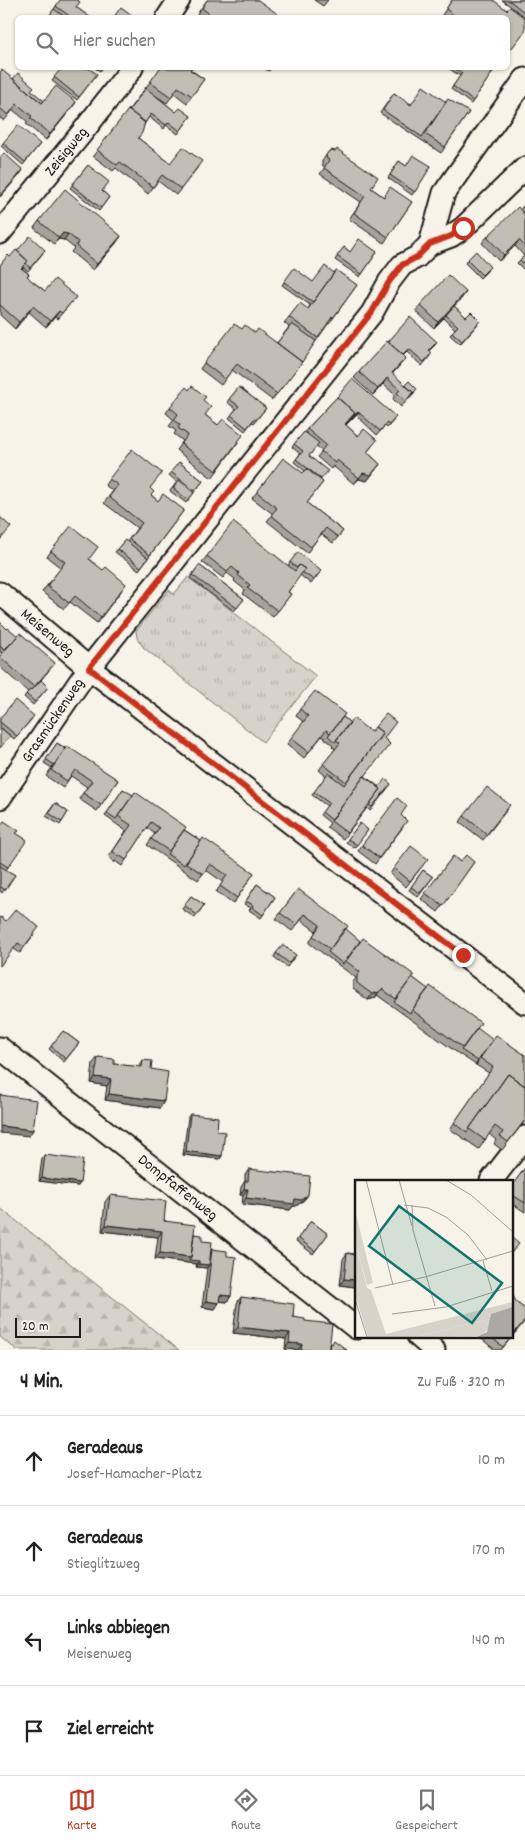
<!DOCTYPE html>
<html lang="de">
<head>
<meta charset="utf-8">
<style>
	:root { --surface:#fff; --page:#f2f2f2; --text:#222; --muted:#767676; --line:#e0e0e0; --accent:#c8321e }
	body { margin:0; font-family:Dekko,sans-serif; background:var(--page); color:var(--text) }
	.scale { position:absolute; left:15px; bottom:12px; width:66px; box-sizing:border-box; padding-left:5px; border:2px solid #1c1c1c; border-top:0; font-size:14px; line-height:18px; white-space:nowrap; color:#1c1c1c; -webkit-text-stroke:4px #f7f3e8; paint-order:stroke }
	.stop { position:absolute; width:15px; height:15px; margin:-11px; border:4px solid #c8321e; border-radius:50%; background:#fff }
	.stop.end { background:#c8321e; border-color:#fff; box-shadow:0 1px 5px #0008 }
	.list { margin:0; padding:0; list-style:none }
	h2 { display:flex; justify-content:space-between; align-items:center; height:65px; margin:0; padding:0 20px; font-size:21px }
	h2 small { font-size:16px; font-weight:400; color:var(--muted) }
	.list li { display:grid; grid-template-columns:32px 1fr auto; gap:15px; align-items:center; box-sizing:border-box; height:90px; padding:0 20px; border-top:1px solid var(--line) }
	.list b { display:block; font-size:19px; white-space:nowrap }
	.list p { margin:0; font-size:16px; white-space:nowrap; color:var(--muted) }
	.list em { font-size:16px; font-style:normal; color:var(--muted) }
	.icon { flex:none; width:28px; height:28px; fill:none; stroke:currentColor; stroke-width:2; stroke-linecap:round; stroke-linejoin:round }
	.map { position:relative; flex:none; width:525px; height:1350px; overflow:hidden }
	.search { position:absolute; background:var(--surface); box-shadow:0 1px 4px #0004; left:15px; right:15px; top:15px; height:55px; display:flex; align-items:center; gap:12px; box-sizing:border-box; padding:0 18px; border-radius:8px; color:var(--muted); font-size:19px }
	.sheet { height:425px; background:var(--surface) }
	nav { display:flex; justify-content:space-around; align-items:center; box-sizing:border-box; height:70px; border-top:1px solid var(--line); background:var(--surface); font-size:14px; color:var(--muted) }
	nav a { display:grid; justify-items:center; gap:2px }
	nav .on { color:var(--accent) }
	.map>svg:first-child { display:block }
	.grass { fill:url(#grass-tufts); stroke:#7a7874 }
	.forest { fill:url(#forest-firs); stroke:#7a7874 }
	.lines { fill:none; stroke-linecap:round; stroke-linejoin:round }
	.minor-casing { stroke:#1c1c1c; stroke-width:25 }
	.minor { stroke:#f7f3e8; stroke-width:21 }
	.wall { fill:#a5a39c; stroke:#1c1c1c }
	.shaded-wall { fill:#86857f; stroke:#1c1c1c }
	.building { fill:#c0beb5; stroke:#1c1c1c }
	.route { stroke:#c8321e; stroke-width:6 }
	.labels { text-anchor:middle; dominant-baseline:central; stroke-width:4; stroke-linejoin:round; paint-order:stroke }
	.street-label { font-size:16px; fill:#1c1c1c; stroke:#f7f3e8 }
	.inset-road { fill:none; stroke:#9f9d96; stroke-width:1 }
	.view { fill:#0f766e; fill-opacity:0.15; stroke:#0f766e; stroke-width:2.5 }
	.inset-edge { fill:none; stroke:#1c1c1c; stroke-width:2.5 }
</style>
</head>
<body>
<div class="map">
<svg width="525" height="1350" viewBox="0 0 525 1350">
	<defs>
		<pattern id="grass-tufts" width="24" height="20" patternUnits="userSpaceOnUse" patternTransform="scale(1.25)"><rect width="24" height="20" fill="#d7d3cb"/><path d="M3 7l-1-3M5 7V3M7 7l1-3M15 17l-1-3M17 17v-4M19 17l1-3" fill="none" stroke="#b8b5ae"/></pattern>
		<pattern id="forest-firs" width="22" height="20" patternUnits="userSpaceOnUse" patternTransform="scale(1.25)"><rect width="22" height="20" fill="#d7d3cb"/><path d="M5 1l3.5 6h-7zM16 11l3.5 6h-7z" fill="#b8b5ae"/></pattern>
	</defs>
	<rect width="100%" height="100%" fill="#f7f3e8"/>
	<filter id="ink" filterUnits="userSpaceOnUse"><feTurbulence type="fractalNoise" baseFrequency=".02" numOctaves="2"/><feDisplacementMap in="SourceGraphic" scale="10" xChannelSelector="R" yChannelSelector="G"/><feConvolveMatrix kernelMatrix="1 2 1 2 8 2 1 2 1" color-interpolation-filters="sRGB"/></filter>
	<g filter="url(#ink)">
		<!-- grass -->
		<path class="grass" d="M 188,577 L 316,676 L 263,742 L 144,648 L 137,638 L 136,631 L 169,590 L 174,594 Z"/>
		<!-- forest -->
		<path class="forest" d="M 0,1208 L 179,1350 L 17,1350 L 0,1337 Z"/>
		<g class="lines">
			<defs>
				<g id="minor">
					<path d="M 167,18 L 179,0"/>
					<path id="s1" d="M 0,233 L 81,134 L 132,68"/>
					<path d="M 430,244 L 444,193 L 525,79"/>
					<path id="s2" d="M 0,593 L 89,668 L 525,1003"/>
					<path id="s3" d="M 0,798 L 89,668 L 372,313 L 389,282 L 402,265 L 417,257 L 430,244 L 451,236 L 463,228 L 525,168"/>
					<path id="s4" d="M 0,1048 L 356,1328"/>
					<path d="M 491,1181 L 525,1137"/>
					<path d="M 418,1336 L 434,1350"/>
				</g>
			</defs>
			<!-- minor casing -->
			<use href="#minor" class="minor-casing"/>
			<!-- minor -->
			<use href="#minor" class="minor"/>
		</g>
		<!-- wall -->
		<path class="wall" d="M 207,0 L 283,18 L 202,18 L 197,14 Z
			M 314,0 L 328,0 L 323,6 Z
			M 452,0 L 508,18 L 445,18 L 442,15 Z
			M 502,0 L 525,0 L 525,17 Z
			M 56,6 L 76,7 L 91,18 L 48,18 Z
			M 62,68 L 97,74 L 77,100 L 52,81 Z
			M 95,68 L 103,68 L 100,71 Z
			M 263,68 L 271,68 L 269,71 Z
			M 448,68 L 490,68 L 494,70 L 471,104 L 451,89 L 460,76 Z
			M 191,70 L 204,79 L 187,103 L 174,93 L 167,103 L 153,94 L 176,112 L 191,116 L 178,134 L 166,125 L 164,129 L 149,117 L 145,123 L 138,138 L 170,163 L 198,167 L 176,195 L 158,181 L 148,194 L 116,168 L 113,171 L 93,156 L 150,82 Z
			M 0,72 L 13,79 L 31,91 L 44,101 L 76,102 L 46,140 L 26,124 L 28,122 L 13,110 L 4,121 L 0,118 Z
			M 394,93 L 411,104 L 446,102 L 469,112 L 441,153 L 380,113 Z
			M 3,143 L 40,144 L 23,165 L 1,146 Z
			M 330,150 L 371,188 L 384,197 L 412,202 L 384,243 L 349,219 L 361,202 L 320,174 L 325,167 L 322,165 L 322,161 Z
			M 399,161 L 406,166 L 431,166 L 412,195 L 388,178 Z
			M 88,165 L 102,191 L 109,197 L 99,211 L 70,188 Z
			M 525,204 L 525,271 L 517,263 L 524,256 L 515,246 L 499,261 L 482,243 L 487,237 L 520,210 Z
			M 39,221 L 117,242 L 93,270 L 71,252 L 74,248 L 64,240 L 59,239 L 54,244 L 34,228 Z
			M 344,247 L 350,252 L 377,252 L 360,277 L 335,260 Z
			M 43,253 L 28,271 L 23,267 L 22,268 L 29,274 L 27,277 L 45,291 L 76,297 L 57,319 L 55,317 L 46,327 L 29,312 L 15,329 L 0,315 L 0,265 L 10,257 Z
			M 467,260 L 488,270 L 480,278 L 465,263 Z
			M 334,273 L 357,285 L 329,324 L 328,324 L 297,368 L 272,400 L 232,370 L 221,385 L 200,369 L 204,363 L 242,329 L 255,333 L 277,343 L 289,327 L 284,323 L 289,317 L 308,309 L 310,305 L 282,285 L 284,282 L 313,282 Z
			M 466,292 L 454,306 L 466,317 L 478,324 L 460,344 L 450,335 L 455,329 L 444,318 L 434,328 L 416,311 L 420,305 Z
			M 388,342 L 435,345 L 430,350 L 430,356 L 422,366 L 407,352 L 403,356 L 406,358 L 392,374 L 405,385 L 415,392 L 401,407 L 393,399 L 395,395 L 383,384 L 373,395 L 354,378 L 359,372 Z
			M 239,387 L 266,408 L 254,423 L 252,422 L 245,431 L 229,418 L 236,409 L 227,402 Z
			M 337,397 L 394,420 L 387,428 L 385,426 L 377,435 L 356,415 L 346,425 L 358,436 L 372,446 L 367,452 L 380,464 L 367,481 L 359,479 L 354,484 L 333,466 L 331,469 L 317,457 L 322,451 L 316,447 L 309,456 L 321,480 L 323,482 L 307,503 L 343,531 L 333,543 L 321,534 L 307,553 L 267,521 L 273,514 L 252,498 L 257,492 L 303,473 L 305,471 L 294,462 L 300,454 L 292,447 L 307,429 Z
			M 203,400 L 205,415 L 239,441 L 212,478 L 176,450 L 183,441 L 174,434 L 176,431 L 169,426 L 174,420 L 166,413 L 170,407 Z
			M 179,462 L 203,481 L 186,503 L 170,491 L 177,482 L 169,475 Z
			M 109,479 L 150,489 L 151,495 L 158,501 L 184,510 L 139,570 L 115,552 L 125,540 L 127,542 L 137,528 L 104,503 L 113,491 L 105,485 Z
			M 51,551 L 89,559 L 122,590 L 97,623 L 70,602 L 64,609 L 42,592 L 61,568 L 47,557 Z
			M 207,556 L 288,566 L 290,562 L 321,571 L 311,584 L 300,575 L 288,592 L 291,594 L 273,617 L 243,594 L 245,590 L 234,581 L 235,579 L 227,573 L 223,578 L 202,562 Z
			M 199,565 L 244,599 L 234,611 L 190,578 Z
			M 0,622 L 7,629 L 55,663 L 41,680 L 48,687 L 33,705 L 24,697 L 28,692 L 0,667 L 0,656 L 2,653 L 0,652 Z
			M 300,709 L 343,717 L 350,723 L 384,738 L 365,776 L 379,787 L 391,784 L 370,811 L 367,808 L 343,839 L 327,827 L 330,823 L 320,815 L 327,806 L 312,795 L 326,776 L 319,770 L 335,749 L 332,746 L 333,745 L 322,736 L 304,758 L 287,744 L 304,722 L 296,716 Z
			M 0,718 L 32,719 L 14,739 L 0,727 Z
			M 57,743 L 118,780 L 97,811 L 79,799 L 87,787 L 71,776 L 63,788 L 46,776 L 57,760 L 52,768 L 44,763 Z
			M 123,789 L 201,841 L 254,873 L 233,904 L 216,892 L 223,882 L 206,870 L 198,880 L 147,845 L 155,834 L 147,828 L 122,866 L 115,861 L 114,863 L 109,857 L 126,831 L 105,816 Z
			M 55,803 L 68,812 L 60,825 L 46,816 Z
			M 506,811 L 483,840 L 460,822 L 464,816 Z
			M 401,815 L 403,827 L 375,864 L 358,851 L 362,845 Z
			M 360,823 L 368,830 L 354,848 L 346,842 Z
			M 0,826 L 16,833 L 8,867 L 6,870 L 15,875 L 2,893 L 0,891 Z
			M 453,856 L 460,862 L 474,862 L 438,912 L 421,899 Z
			M 423,865 L 406,887 L 390,874 L 394,868 Z
			M 423,870 L 433,877 L 418,897 L 409,890 Z
			M 257,884 L 275,897 L 261,918 L 249,910 L 251,908 L 244,904 Z
			M 298,889 L 345,929 L 360,941 L 412,977 L 477,1028 L 525,1121 L 502,1150 L 494,1144 L 496,1140 L 489,1134 L 479,1149 L 450,1129 L 489,1073 L 476,1065 L 478,1061 L 476,1065 L 459,1054 L 377,995 L 375,998 L 368,1000 L 353,989 L 353,982 L 356,978 L 309,943 L 316,931 L 301,920 L 292,931 L 276,919 Z
			M 191,896 L 204,905 L 195,918 L 182,909 Z
			M 6,921 L 35,933 L 20,953 L 14,949 Z
			M 276,953 L 296,955 L 287,967 L 274,957 Z
			M 63,1031 L 79,1043 L 64,1062 L 49,1049 Z
			M 98,1057 L 114,1064 L 139,1067 L 143,1060 L 151,1069 L 164,1101 L 160,1108 L 105,1100 L 107,1086 L 91,1083 L 93,1063 Z
			M 190,1114 L 217,1131 L 222,1156 L 220,1159 L 183,1155 L 188,1117 Z
			M 45,1155 L 80,1183 L 78,1186 L 39,1181 L 42,1158 Z
			M 525,1168 L 525,1212 L 511,1203 L 511,1187 Z
			M 249,1169 L 308,1195 L 303,1201 L 296,1206 L 293,1206 L 290,1210 L 242,1204 L 243,1195 L 240,1195 L 241,1187 L 245,1181 L 245,1175 Z
			M 110,1195 L 194,1234 L 202,1241 L 211,1252 L 212,1249 L 227,1256 L 231,1296 L 227,1302 L 219,1301 L 215,1309 L 202,1307 L 207,1268 L 196,1267 L 197,1264 L 155,1259 L 158,1237 L 102,1231 L 105,1202 Z
			M 311,1221 L 328,1234 L 313,1254 L 296,1241 Z
			M 347,1253 L 356,1254 L 356,1286 L 355,1287 L 340,1285 L 343,1259 Z
			M 241,1297 L 293,1317 L 305,1321 L 329,1343 L 347,1350 L 295,1350 L 285,1349 L 286,1339 L 233,1333 L 237,1303 Z
			M 517,1303 L 525,1309 L 525,1321 L 501,1350 L 495,1350 L 478,1336 L 511,1336 Z"/>
		<!-- shaded-wall -->
		<path class="shaded-wall" d="M 76,102 L 72,108 L 46,140 L 50,134 Z
			M 23,170 L 19,176 L 0,197 L 0,196 Z
			M 63,233 L 68,234 L 64,240 L 59,239 L 54,244 Z
			M 121,236 L 117,242 L 93,270 L 97,264 Z
			M 519,240 L 515,246 L 499,261 L 504,255 Z
			M 466,292 L 462,298 L 434,328 L 438,322 Z
			M 33,306 L 29,312 L 15,329 L 19,322 Z
			M 59,311 L 55,317 L 46,327 L 50,321 Z
			M 406,358 L 401,364 L 388,379 L 392,373 Z
			M 387,378 L 383,384 L 373,395 L 378,389 Z
			M 358,412 L 356,415 L 351,419 L 341,430 L 355,413 Z
			M 380,464 L 367,481 L 359,479 L 354,484 L 363,473 Z
			M 379,992 L 375,998 L 368,1000 L 372,994 Z
			M 95,1077 L 111,1079 L 107,1086 L 91,1083 Z
			M 109,1094 L 164,1101 L 160,1108 L 105,1100 Z
			M 0,1126 L 33,1130 L 29,1136 L 0,1133 Z
			M 186,1151 L 222,1156 L 220,1159 L 183,1155 Z
			M 42,1178 L 80,1183 L 78,1186 L 39,1181 Z
			M 244,1189 L 248,1189 L 243,1195 L 240,1195 Z
			M 308,1195 L 303,1201 L 296,1206 L 293,1206 L 290,1210 L 242,1204 L 246,1198 L 295,1199 Z
			M 106,1225 L 162,1231 L 158,1237 L 102,1231 Z
			M 160,1253 L 191,1257 L 199,1261 L 197,1264 L 155,1259 Z
			M 199,1264 L 209,1265 L 207,1268 L 196,1267 Z
			M 344,1279 L 356,1280 L 356,1286 L 355,1287 L 340,1285 Z
			M 220,1295 L 231,1296 L 227,1302 L 216,1301 Z
			M 206,1301 L 219,1303 L 215,1309 L 202,1307 Z
			M 238,1327 L 290,1333 L 286,1339 L 233,1333 Z
			M 289,1343 L 302,1344 L 298,1350 L 285,1349 Z"/>
		<!-- building -->
		<path class="building" d="M 60,0 L 77,0 L 80,2 L 76,7 L 91,18 L 72,18 L 56,6 Z
			M 207,0 L 258,0 L 283,18 L 215,18 L 202,8 Z
			M 452,0 L 493,0 L 507,10 L 510,7 L 525,18 L 525,31 L 508,53 L 508,18 L 457,18 L 446,9 Z
			M 509,0 L 525,0 L 525,13 Z
			M 121,7 L 136,18 L 113,18 Z
			M 54,9 L 66,18 L 51,18 L 49,16 Z
			M 62,68 L 88,68 L 97,74 L 79,97 L 54,77 Z
			M 160,68 L 192,68 L 190,70 L 204,79 L 192,96 L 178,87 L 171,97 L 150,82 Z
			M 455,68 L 490,68 L 494,70 L 473,101 L 453,86 L 462,73 Z
			M 2,70 L 42,103 L 56,86 L 76,102 L 50,134 L 30,118 L 32,116 L 17,104 L 8,115 L 0,108 L 0,72 Z
			M 18,73 L 34,87 L 31,90 L 44,101 L 42,103 L 13,79 Z
			M 423,86 L 446,102 L 422,137 L 383,110 L 394,93 L 411,105 Z
			M 146,88 L 176,112 L 180,108 L 191,116 L 180,131 L 169,122 L 166,125 L 151,114 L 145,123 L 129,110 Z
			M 448,99 L 469,112 L 445,147 L 425,134 Z
			M 128,110 L 145,122 L 142,133 L 138,138 L 170,163 L 183,147 L 202,161 L 181,189 L 162,175 L 153,187 L 120,162 L 117,165 L 97,150 Z
			M 18,125 L 40,144 L 25,162 L 3,143 Z
			M 337,149 L 378,177 L 371,188 L 384,197 L 390,187 L 412,202 L 388,237 L 354,213 L 365,196 L 324,168 L 329,160 L 327,159 L 326,155 L 330,150 L 336,151 Z
			M 4,153 L 23,170 L 0,196 L 0,158 Z
			M 413,155 L 431,166 L 415,192 L 390,175 L 399,161 L 406,166 Z
			M 88,165 L 109,182 L 102,191 L 109,197 L 101,208 L 72,185 Z
			M 65,189 L 121,236 L 97,264 L 76,246 L 78,242 L 68,234 L 63,233 L 59,238 L 39,221 Z
			M 525,204 L 525,210 L 522,207 Z
			M 518,207 L 525,215 L 525,247 L 519,240 L 504,255 L 487,237 Z
			M 30,236 L 45,250 L 30,268 L 26,263 L 28,261 L 17,251 Z
			M 359,239 L 377,252 L 362,274 L 337,256 L 344,247 L 350,252 Z
			M 16,250 L 28,261 L 21,268 L 29,274 L 27,276 L 32,281 L 45,291 L 55,279 L 76,297 L 62,313 L 59,311 L 50,321 L 33,306 L 19,322 L 0,305 L 0,265 L 8,255 L 10,257 Z
			M 476,251 L 490,267 L 482,275 L 467,260 Z
			M 525,255 L 525,265 L 520,260 Z
			M 325,266 L 334,273 L 313,302 L 284,282 L 294,268 L 313,282 Z
			M 336,270 L 357,285 L 333,318 L 332,317 L 318,338 L 289,317 L 300,303 L 308,309 Z
			M 448,275 L 466,292 L 438,322 L 420,305 Z
			M 454,306 L 466,317 L 471,312 L 480,321 L 462,341 L 452,332 L 458,326 L 446,315 Z
			M 410,317 L 437,342 L 429,350 L 432,353 L 424,362 L 409,349 L 403,355 L 388,342 Z
			M 234,324 L 242,329 L 245,325 L 255,333 L 258,329 L 302,362 L 277,394 L 237,364 L 225,379 L 204,363 Z
			M 292,324 L 316,341 L 302,362 L 277,343 Z
			M 387,341 L 406,358 L 392,373 L 413,392 L 406,401 L 397,393 L 400,390 L 387,378 L 378,389 L 359,372 Z
			M 352,379 L 396,417 L 389,425 L 387,423 L 380,431 L 358,412 L 353,416 L 355,413 L 337,397 Z
			M 409,381 L 417,389 L 411,395 L 413,392 L 405,385 Z
			M 192,386 L 206,397 L 203,400 L 211,407 L 205,415 L 218,425 L 223,419 L 243,435 L 216,471 L 181,444 L 188,435 L 178,428 L 180,425 L 174,420 L 178,414 L 170,407 L 186,387 L 189,390 Z
			M 239,387 L 266,408 L 256,420 L 254,419 L 247,428 L 231,415 L 239,406 L 229,399 Z
			M 337,397 L 355,413 L 345,424 L 358,436 L 364,429 L 377,440 L 367,452 L 380,464 L 371,475 L 363,473 L 359,478 L 337,460 L 335,463 L 321,451 L 326,445 L 307,429 Z
			M 304,432 L 306,433 L 319,443 L 309,456 L 328,471 L 321,479 L 296,459 L 303,451 L 294,444 Z
			M 132,449 L 162,473 L 150,488 L 154,492 L 151,495 L 158,501 L 163,494 L 184,510 L 150,555 L 129,539 L 142,523 L 109,497 L 118,485 L 109,479 Z
			M 283,458 L 303,473 L 307,469 L 323,482 L 307,503 L 343,531 L 338,537 L 326,528 L 311,547 L 271,515 L 277,508 L 257,492 Z
			M 179,462 L 203,481 L 195,491 L 171,472 Z
			M 179,480 L 194,493 L 188,500 L 173,488 Z
			M 0,517 L 11,527 L 0,540 Z
			M 233,522 L 295,571 L 299,565 L 305,569 L 288,592 L 291,594 L 278,611 L 247,588 L 250,585 L 238,575 L 239,573 L 232,567 L 227,572 L 207,556 Z
			M 71,526 L 98,547 L 89,559 L 103,570 L 106,567 L 126,584 L 101,617 L 75,596 L 69,603 L 47,586 L 65,562 L 51,551 Z
			M 125,540 L 148,558 L 141,567 L 117,549 Z
			M 298,552 L 321,571 L 314,580 L 302,572 L 305,569 L 299,565 L 297,568 L 290,562 Z
			M 199,565 L 244,599 L 237,608 L 192,575 Z
			M 0,622 L 7,629 L 8,628 L 18,636 L 4,650 L 0,646 Z
			M 20,633 L 55,663 L 34,687 L 0,657 L 0,656 Z
			M 41,680 L 48,687 L 35,702 L 26,694 L 31,689 L 32,690 Z
			M 315,691 L 345,714 L 330,733 L 326,730 L 309,752 L 291,738 L 308,716 L 300,709 Z
			M 15,700 L 34,716 L 17,736 L 0,722 L 0,718 Z
			M 386,714 L 396,722 L 384,738 L 390,744 L 365,776 L 364,776 L 332,820 L 322,812 L 329,803 L 314,792 L 328,773 L 344,785 L 383,733 L 375,727 Z
			M 343,717 L 350,723 L 335,742 L 328,736 Z
			M 353,718 L 371,732 L 375,727 L 383,733 L 346,782 L 323,764 L 340,743 L 336,740 Z
			M 0,727 L 10,736 L 0,748 Z
			M 57,743 L 65,749 L 54,765 L 46,759 Z
			M 67,746 L 118,780 L 101,805 L 83,793 L 92,781 L 75,770 L 67,781 L 51,770 Z
			M 364,776 L 381,789 L 347,833 L 331,821 Z
			M 385,779 L 391,784 L 372,807 L 369,805 L 381,789 L 379,787 Z
			M 487,787 L 510,805 L 487,834 L 464,816 Z
			M 123,789 L 133,795 L 116,819 L 107,813 Z
			M 135,792 L 186,827 L 169,851 L 151,839 L 159,828 L 151,822 L 126,860 L 119,855 L 118,857 L 113,851 L 131,825 L 118,816 Z
			M 397,798 L 407,806 L 401,815 L 407,821 L 379,858 L 362,845 Z
			M 55,803 L 68,812 L 62,822 L 49,813 Z
			M 4,821 L 19,831 L 16,833 L 27,840 L 8,867 L 0,862 L 0,827 Z
			M 360,823 L 368,830 L 357,845 L 348,839 Z
			M 184,830 L 201,841 L 184,865 L 167,854 Z
			M 203,838 L 254,873 L 237,898 L 220,886 L 227,875 L 210,864 L 203,874 L 186,863 Z
			M 411,846 L 428,859 L 410,881 L 394,868 Z
			M 466,855 L 474,862 L 443,906 L 425,893 L 453,856 L 460,862 Z
			M 0,866 L 15,875 L 5,890 L 0,886 Z
			M 423,870 L 433,877 L 420,893 L 411,887 Z
			M 257,884 L 275,897 L 263,915 L 252,907 L 253,905 L 246,901 Z
			M 298,889 L 348,926 L 330,949 L 313,936 L 320,925 L 305,914 L 297,925 L 280,913 Z
			M 191,896 L 204,905 L 197,915 L 184,905 Z
			M 16,909 L 39,927 L 24,947 L 18,943 L 0,966 L 0,918 L 1,917 L 6,921 Z
			M 345,928 L 360,941 L 343,964 L 328,952 Z
			M 363,938 L 414,975 L 396,999 L 382,989 L 379,992 L 372,994 L 365,989 L 357,983 L 357,976 L 360,972 L 346,961 Z
			M 283,945 L 296,955 L 289,963 L 276,953 Z
			M 412,977 L 428,989 L 410,1013 L 394,1002 Z
			M 430,986 L 481,1023 L 463,1048 L 412,1010 Z
			M 477,1028 L 493,1040 L 478,1061 L 461,1050 Z
			M 63,1031 L 79,1043 L 66,1059 L 51,1046 Z
			M 496,1035 L 525,1055 L 525,1086 L 508,1074 L 467,1132 L 454,1123 L 493,1067 L 480,1058 Z
			M 98,1057 L 114,1059 L 114,1064 L 142,1067 L 143,1060 L 152,1061 L 151,1069 L 168,1072 L 164,1101 L 109,1094 L 111,1079 L 95,1077 Z
			M 508,1074 L 525,1086 L 525,1120 L 508,1142 L 500,1136 L 503,1132 L 495,1126 L 485,1140 L 469,1129 Z
			M 0,1095 L 37,1100 L 33,1130 L 0,1126 Z
			M 190,1114 L 218,1117 L 217,1131 L 225,1132 L 222,1156 L 186,1151 Z
			M 45,1155 L 83,1160 L 80,1183 L 42,1178 Z
			M 525,1168 L 525,1203 L 511,1194 L 511,1187 Z
			M 249,1169 L 310,1176 L 308,1195 L 301,1200 L 295,1199 L 294,1204 L 246,1198 L 248,1189 L 244,1189 L 245,1181 L 248,1181 Z
			M 110,1195 L 166,1201 L 164,1221 L 195,1225 L 191,1257 L 160,1253 L 162,1231 L 106,1225 Z
			M 311,1221 L 328,1234 L 315,1251 L 298,1238 Z
			M 194,1234 L 202,1235 L 202,1241 L 212,1242 L 209,1265 L 199,1264 L 199,1261 L 189,1260 L 191,1257 Z
			M 511,1237 L 519,1244 L 511,1253 Z
			M 212,1249 L 227,1251 L 227,1256 L 236,1257 L 231,1296 L 220,1295 L 219,1303 L 206,1301 Z
			M 347,1253 L 356,1255 L 356,1280 L 344,1279 Z
			M 511,1294 L 513,1296 L 517,1303 L 525,1309 L 525,1320 L 503,1347 L 490,1336 L 511,1336 Z
			M 241,1297 L 294,1304 L 293,1317 L 305,1319 L 305,1321 L 332,1324 L 329,1350 L 301,1350 L 302,1344 L 289,1343 L 290,1333 L 238,1327 Z
			M 334,1340 L 347,1350 L 329,1350 L 329,1343 L 332,1344 Z"/>
	</g>
	<g class="lines" filter="url(#ink)">
		<!-- route -->
		<path class="route" d="M 463,955 L 89,668 L 372,312 L 389,282 L 402,265 L 417,257 L 430,244 L 451,236 L 463,228"/>
	</g>
	<g class="labels">
		<!-- street labels -->
		<g class="street-label">
			<text stroke="none"><textPath href="#s1" startOffset="105">Zeisigweg</textPath></text>
			<text stroke="none"><textPath href="#s2" startOffset="62">Meisenweg</textPath></text>
			<text stroke="none"><textPath href="#s3" startOffset="94">Grasmückenweg</textPath></text>
			<text stroke="none"><textPath href="#s4" startOffset="226">Dompfaffenweg</textPath></text>
		</g>
	</g>
	<!-- overview -->
	<g transform="translate(355 1180)">
		<rect width="158" height="158" fill="#f7f3e8"/>
		<path d="M 130,140 L 134,147 L 127,156 L 61,157 Z" fill="#d7d3cb"/>
		<path d="M 0,60 L 12,108 L 16,110 L 31,154 L 157,122 L 157,127 L 136,134 L 134,147 L 130,140 L 61,157 L 13,157 L 0,115 Z" fill="#d7d3cb"/>
		<path d="M 0,30 L 18,103 L 12,105 L 0,60 Z" fill="#d7d3cb"/>
		<path d="M 157,127 L 157,157 L 122,157 L 132,152 L 136,134 Z" fill="#aca9a2"/>
		<path class="inset-road" d="M 11,0 L 38,105M 44,0 L 57,46M 91,0 L 116,15 L 158,52M 49,25 L 73,28 L 91,37 L 113,55 L 132,80M 57,25 L 58,50 L 80,126M 128,81 L 137,111M 20,108 L 70,97 L 158,71M 0,119 L 12,157M 37,134 L 91,127 L 158,106"/>
		<path class="view" d="M 44,26 L 147,103 L 117,143 L 14,66 Z"/>
		<rect width="158" height="158" class="inset-edge"/>
	</g>
</svg>
<div class="scale">20 m</div>
<div class="stop" style="left:463px;top:228px"></div>
<div class="stop end" style="left:463px;top:955px"></div>
<div class="search"><svg class="icon" aria-label="search" viewBox="0 0 24 24"><circle cx="10" cy="10" r="6"/><path d="M15 15l6 6"/></svg>Hier suchen</div>
</div>
<section class="sheet">
<h2>4 Min.<small>Zu Fuß · 320 m</small></h2>
<ul class="list">
<li><svg class="icon" aria-label="ahead" viewBox="0 0 24 24"><path d="M12 20V5M6 11l6-6 6 6"/></svg><div><b>Geradeaus</b><p>Josef-Hamacher-Platz</p></div><em>10 m</em></li>
<li><svg class="icon" aria-label="ahead" viewBox="0 0 24 24"><path d="M12 20V5M6 11l6-6 6 6"/></svg><div><b>Geradeaus</b><p>Stieglitzweg</p></div><em>170 m</em></li>
<li><svg class="icon" aria-label="left" viewBox="0 0 24 24"><path d="M17 20v-9H6M10 6l-5 5 5 5"/></svg><div><b>Links abbiegen</b><p>Meisenweg</p></div><em>140 m</em></li>
<li><svg class="icon" aria-label="arrive" viewBox="0 0 24 24"><path d="M6 21V4h12l-3 4 3 4H6"/></svg><div><b>Ziel erreicht</b></div></li>
</ul>
</section>
<nav>
<a class="on"><svg class="icon" aria-label="map" viewBox="0 0 24 24"><path d="M3 6l6-2 6 2 6-2v14l-6 2-6-2-6 2zM9 4v14M15 6v14"/></svg>Karte</a>
<a><svg class="icon" aria-label="directions" viewBox="0 0 24 24"><path d="M12 3l9 9-9 9-9-9zM9 14v-3h6M13 9l2 2-2 2"/></svg>Route</a>
<a><svg class="icon" aria-label="saved" viewBox="0 0 24 24"><path d="M7 4h10v16l-5-4-5 4z"/></svg>Gespeichert</a>
</nav>
</body>
</html>
